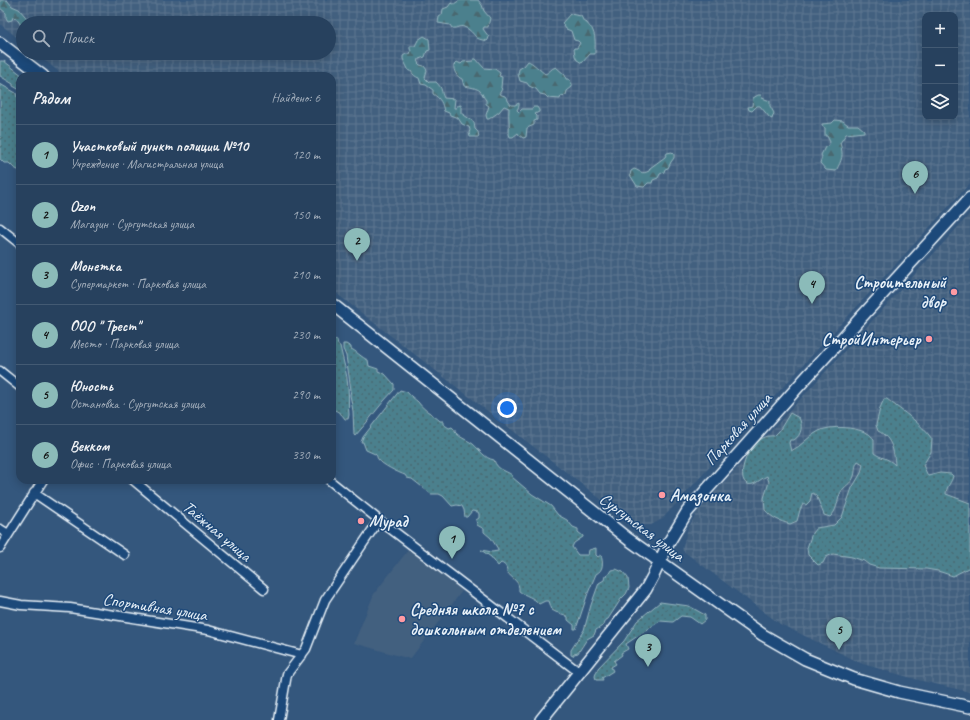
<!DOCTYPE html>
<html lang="ru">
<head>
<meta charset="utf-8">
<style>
	:root { --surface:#27415e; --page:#334c67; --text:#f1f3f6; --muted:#a4afbc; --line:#435a73; --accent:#8bbbb9 }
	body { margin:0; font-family:Caveat,sans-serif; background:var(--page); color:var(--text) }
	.controls { position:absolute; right:12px; top:12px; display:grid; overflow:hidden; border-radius:8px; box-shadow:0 2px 10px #0003 }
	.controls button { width:36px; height:36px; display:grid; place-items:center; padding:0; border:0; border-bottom:1px solid var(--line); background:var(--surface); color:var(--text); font:20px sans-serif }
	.you { position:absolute; left:507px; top:408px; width:14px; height:14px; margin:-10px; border:3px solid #fff; border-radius:50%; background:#1a73e8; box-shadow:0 0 0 6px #1a73e833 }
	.badge { display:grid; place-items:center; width:26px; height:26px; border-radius:50%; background:var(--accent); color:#111; font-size:13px; font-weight:700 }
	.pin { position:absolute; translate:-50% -33px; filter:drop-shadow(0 1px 2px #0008) }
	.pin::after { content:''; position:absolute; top:21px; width:14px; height:12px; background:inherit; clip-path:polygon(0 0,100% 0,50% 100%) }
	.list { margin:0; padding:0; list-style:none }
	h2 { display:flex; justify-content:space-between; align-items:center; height:52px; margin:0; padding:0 16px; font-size:17px }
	h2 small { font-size:13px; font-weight:400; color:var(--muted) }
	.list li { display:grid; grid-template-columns:26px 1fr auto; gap:12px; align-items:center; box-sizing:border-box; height:60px; padding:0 16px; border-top:1px solid var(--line) }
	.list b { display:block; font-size:15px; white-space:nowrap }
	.list p { margin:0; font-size:13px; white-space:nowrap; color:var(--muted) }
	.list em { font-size:13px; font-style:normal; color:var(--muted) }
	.icon { flex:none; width:22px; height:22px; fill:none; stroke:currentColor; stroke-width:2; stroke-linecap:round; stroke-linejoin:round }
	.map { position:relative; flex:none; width:970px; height:720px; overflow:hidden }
	.search { position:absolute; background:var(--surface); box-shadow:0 2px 10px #0003; left:16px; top:16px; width:320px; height:44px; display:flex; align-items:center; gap:10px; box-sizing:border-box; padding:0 14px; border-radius:22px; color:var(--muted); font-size:15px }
	.panel { position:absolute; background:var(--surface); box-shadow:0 2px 10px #0003; left:16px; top:72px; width:320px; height:412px; border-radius:12px }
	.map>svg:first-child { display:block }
	.built { fill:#43607f }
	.industrial { fill:url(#industrial-grid); fill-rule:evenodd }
	.grass { fill:url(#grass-dots); stroke:#9ab8c2 }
	.forest { fill:url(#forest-firs); stroke:#9ab8c2 }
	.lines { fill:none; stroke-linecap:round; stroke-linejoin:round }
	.street-casing { stroke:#e8f1f8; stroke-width:11 }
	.secondary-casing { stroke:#e8f1f8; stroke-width:14 }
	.street { stroke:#1f4a7a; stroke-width:8 }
	.secondary { stroke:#1f4a7a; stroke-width:11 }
	.poi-dot { fill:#ff9aa2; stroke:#1f4a7a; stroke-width:1.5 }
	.labels { text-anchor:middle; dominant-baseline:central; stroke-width:3; stroke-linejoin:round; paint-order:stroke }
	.poi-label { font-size:17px; font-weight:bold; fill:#e8f1f8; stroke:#1f4a7a; text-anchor:start }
	.street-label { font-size:17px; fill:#e8f1f8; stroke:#1f4a7a }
</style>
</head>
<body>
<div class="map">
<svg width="970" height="720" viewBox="0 0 970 720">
	<defs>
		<pattern id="industrial-grid" width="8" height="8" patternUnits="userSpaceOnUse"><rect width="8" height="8" fill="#43607f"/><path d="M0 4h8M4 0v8" fill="none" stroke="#5e7792"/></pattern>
		<pattern id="grass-dots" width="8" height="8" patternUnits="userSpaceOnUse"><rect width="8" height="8" fill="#4c808d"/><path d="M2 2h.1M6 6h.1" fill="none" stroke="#49676f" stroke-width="1.8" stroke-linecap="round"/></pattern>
		<pattern id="forest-firs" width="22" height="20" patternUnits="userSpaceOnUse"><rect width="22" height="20" fill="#4c808d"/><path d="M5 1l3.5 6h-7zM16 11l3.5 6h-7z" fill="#49676f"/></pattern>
	</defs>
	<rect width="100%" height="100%" fill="#34577d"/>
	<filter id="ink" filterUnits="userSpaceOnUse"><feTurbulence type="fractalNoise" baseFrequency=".025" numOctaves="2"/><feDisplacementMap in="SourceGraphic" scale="8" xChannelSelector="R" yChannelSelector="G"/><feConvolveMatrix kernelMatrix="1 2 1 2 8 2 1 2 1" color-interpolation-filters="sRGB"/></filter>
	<g filter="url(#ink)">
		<!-- built -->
		<path class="built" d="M 409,549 L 462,591 L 410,659 L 354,643 L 374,594 Z"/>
		<!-- industrial -->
		<path class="industrial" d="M 0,0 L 970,0 L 970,183 L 662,519 L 651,525 L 641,525 L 629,521 L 332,290 L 332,76 L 64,76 L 36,53 L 329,53 L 329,23 L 23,23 L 23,42 L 0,24 ZM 925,15 L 955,15 L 955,117 L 925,117 Z
			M 970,214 L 970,692 L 922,681 L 863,664 L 780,624 L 682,550 L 688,528 L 698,511 Z"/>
		<!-- grass -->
		<path class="grass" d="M 0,61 L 4,61 L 23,76 L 20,76 L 20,90 L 13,86 L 13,84 L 0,76 Z
			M 0,84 L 16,93 L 17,97 L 20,98 L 20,171 L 14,168 L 9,163 L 4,163 L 0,159 Z
			M 332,337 L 333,339 L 337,340 L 338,345 L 340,346 C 343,360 347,373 348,387 C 349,396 348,406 349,415 L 348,419 L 345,419 C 342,414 338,411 332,409 Z
			M 343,344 L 346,344 L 351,347 L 351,349 C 355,350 362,358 368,360 L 369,366 L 378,369 L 378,371 L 385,374 L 394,384 L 394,390 C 380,404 369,421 355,436 L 354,435 L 353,411 L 350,395 L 351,390 L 346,356 L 343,349 Z
			M 400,390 L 407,392 C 410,396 415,399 418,402 C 421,406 425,410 430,413 C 433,416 436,417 440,421 L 443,421 L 443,424 L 449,428 L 452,427 L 455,430 L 455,432 L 457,434 C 462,439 468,440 473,444 C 481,451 484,458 494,460 C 497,470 505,470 512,475 L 512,477 L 532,494 L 551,506 L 558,515 L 567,520 L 573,527 L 578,529 L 578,532 L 583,536 L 583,537 L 574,543 L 572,547 L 578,555 L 588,555 L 589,550 L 596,548 L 596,555 L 598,557 L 601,555 C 603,562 604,570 596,574 L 588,593 L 576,629 L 574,629 L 574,625 L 568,620 L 568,617 C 564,613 557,614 552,610 L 549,601 L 545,601 L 539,604 C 534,597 525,596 519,591 C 520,581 512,579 507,572 C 507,568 506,565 501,563 L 498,566 L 491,557 L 481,550 L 492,552 L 498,551 L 498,549 L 491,538 L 484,532 L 484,529 L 477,525 L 476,520 L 479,518 L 479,514 L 478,512 L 472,511 L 467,517 L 465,517 L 464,510 L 462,506 L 457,505 L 452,506 L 443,496 L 439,494 L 431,494 L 412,479 L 407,478 L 405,475 C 399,473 382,465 378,459 C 377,458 377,455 375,454 L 366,450 L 363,442 L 361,442 L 363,437 Z
			M 884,399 L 887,399 C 903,412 921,423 932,439 L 931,452 L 923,465 L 928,476 L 940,473 L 951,474 L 953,476 C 952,482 946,487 946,494 L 970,503 L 970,567 L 953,576 L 938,571 L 926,569 L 879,568 L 869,565 L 864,561 L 852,557 L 833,554 L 826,557 L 823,563 L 818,565 L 808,555 L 807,548 L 812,533 L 816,528 L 834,525 L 842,517 L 852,488 L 861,473 L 863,464 L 858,461 C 854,467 856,470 854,476 C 852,484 843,486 840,494 C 837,502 837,511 830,517 L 824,515 L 816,495 L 812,493 L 810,501 L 806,505 L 803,504 L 800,510 L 797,521 L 790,524 C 779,521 772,518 765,510 L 764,498 L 769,482 L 767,476 C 762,478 757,483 753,484 C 731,490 746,433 774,436 L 779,431 L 790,413 L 799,418 C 803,425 802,435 794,440 L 790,440 L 789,443 L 791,451 C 802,446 808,436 819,431 C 831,425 855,427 867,433 C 870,434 872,437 874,439 L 874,453 C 882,459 887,457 895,465 C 894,451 892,438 878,431 L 876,425 L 880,408 Z
			M 616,569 L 623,572 L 628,578 L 629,588 L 626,594 L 621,599 L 608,619 L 606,620 L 604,625 L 596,630 L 594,635 L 587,639 L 578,653 L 574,654 L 573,656 L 571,655 L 571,650 L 584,630 L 591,605 L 599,583 L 604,580 L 605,576 L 608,575 L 611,570 Z
			M 660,602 L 689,606 L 705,615 L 705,620 L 700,624 L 690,617 L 681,616 L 673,622 L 660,621 L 626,644 L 628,649 L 621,653 L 622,655 L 614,661 L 616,664 L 611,667 L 613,671 L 602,678 L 603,680 L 596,680 L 595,676 L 598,668 L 624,641 L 637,621 Z"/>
		<!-- forest -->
		<path class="forest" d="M 0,0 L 7,0 L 12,6 L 19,9 L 31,23 L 23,23 L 23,28 L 16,18 L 13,17 L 12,20 L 8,21 L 6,18 L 6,13 L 0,8 Z
			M 460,0 L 478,0 L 482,5 L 484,11 L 490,18 L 488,27 L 484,27 L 483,29 L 489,37 L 488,40 L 487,41 C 484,40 480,40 477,38 C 473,34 470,29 464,27 C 459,25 457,29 452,28 L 450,25 L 438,23 L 439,17 L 442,15 L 443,9 L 448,7 L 451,3 L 454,4 Z
			M 570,14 L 581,16 L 584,22 L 587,23 C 589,27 592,27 593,31 C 596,38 595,45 595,54 L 590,54 L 582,63 L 577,60 L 575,56 L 574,48 L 577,48 L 580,43 L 578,41 L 574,40 L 571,31 L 566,29 L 562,23 Z
			M 424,36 L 429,39 L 430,50 L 427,51 L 425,57 L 419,59 L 418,63 L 420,65 L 424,66 L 427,70 L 425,78 L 429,82 L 436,82 C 444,90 440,90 444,98 L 455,99 L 454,108 L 456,108 L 457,106 L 461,105 L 461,113 L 474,122 L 475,129 L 478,132 L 479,137 L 470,137 L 469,133 L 470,130 L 469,127 L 462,124 L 458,118 L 450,115 L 449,113 L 444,111 C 442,103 441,99 433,94 L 433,90 L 426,85 L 421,84 L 419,78 C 416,77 413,75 411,71 L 409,71 L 403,59 L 403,56 L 406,54 L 410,54 L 411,51 L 410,49 L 410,46 L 415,46 L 418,40 Z
			M 474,59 L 476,59 L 484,68 L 495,69 L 500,73 L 499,76 L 502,77 L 501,88 L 502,89 L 499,94 L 505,96 L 511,105 L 515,105 L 519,103 L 519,106 L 517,110 L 519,112 L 522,109 L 532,109 L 533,107 L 537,107 L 539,110 L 539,112 L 535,114 L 537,116 L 537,120 L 534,121 L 534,125 L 527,128 L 526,137 L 523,138 L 519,135 L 518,133 L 513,137 L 510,137 L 509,134 C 510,125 508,117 509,108 L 504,106 L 499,112 L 489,119 L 487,119 L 486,115 L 489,106 L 486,104 L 486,100 C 483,97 483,94 480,91 C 477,88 470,87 464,86 L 462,79 C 457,77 453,71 454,65 L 457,62 L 461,64 L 463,62 L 473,61 Z
			M 528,61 C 532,62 541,71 545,74 C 549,73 551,68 556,67 L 565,75 L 566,79 L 569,79 L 572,84 L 572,87 L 567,91 L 566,95 L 561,96 L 560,99 L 548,98 L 545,95 L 540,94 L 536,89 L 529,86 L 527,83 L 520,81 L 518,74 L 519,69 L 524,66 Z
			M 758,95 L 761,95 L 762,98 L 770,101 L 770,106 L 774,113 L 772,119 L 770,118 L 760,106 L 757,106 L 752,111 L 749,110 L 748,107 L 752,106 L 753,98 Z
			M 835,120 L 843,121 L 848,125 L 858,125 L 864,130 L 864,132 L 846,134 L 840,143 C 844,156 842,159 836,171 L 826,170 L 820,163 L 822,157 L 821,155 L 825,147 L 828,146 L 830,142 L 827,136 L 825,136 L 825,128 L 822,126 L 822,124 L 832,123 Z
			M 672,152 L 674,154 L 674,158 L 671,162 L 668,168 L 665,169 L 664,172 L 660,174 L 658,178 L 653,180 L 652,183 L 648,183 L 644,187 L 637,186 L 630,175 L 631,171 L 634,169 C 641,171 641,175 649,171 L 650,168 L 665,157 L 667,153 Z"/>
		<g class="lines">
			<defs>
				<path id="street" d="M 0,228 L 20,244
					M 0,371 L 20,387
					M 133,480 L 264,589
					M 329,480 L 379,520 L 580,673
					M 34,493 L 125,555
					M 0,529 L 8,534
					M 0,548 L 43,480
					M 0,601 L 21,605 L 70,608 L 208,630 L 302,655
					M 279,720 L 287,674 L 306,649 L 325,600 L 379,520"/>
				<path id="secondary" d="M 0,43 L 43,76
					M 332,304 L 628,539 L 763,635 L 805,659 L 854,679 L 899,692 L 970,707
					M 541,720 L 646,589 L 653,576 L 669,542 L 687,512 L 804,380 L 970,198"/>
			</defs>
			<!-- street casing -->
			<use href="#street" class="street-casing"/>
			<!-- secondary casing -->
			<use href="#secondary" class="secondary-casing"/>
			<!-- street -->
			<use href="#street" class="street"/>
			<!-- secondary -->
			<use href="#secondary" class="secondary"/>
		</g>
	</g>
	<!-- markers -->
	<g class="poi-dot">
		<circle cx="954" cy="292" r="4"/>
		<circle cx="929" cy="339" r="4"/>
		<circle cx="662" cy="495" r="4"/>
		<circle cx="361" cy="521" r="4"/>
		<circle cx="402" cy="619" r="4"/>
	</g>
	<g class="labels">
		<!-- poi labels -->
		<g class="poi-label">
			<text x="946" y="282" text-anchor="end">Строительный<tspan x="946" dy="20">двор</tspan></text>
			<text x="921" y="339" text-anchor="end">СтройИнтерьер</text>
			<text x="670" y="495">Амазонка</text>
			<text x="369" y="521">Мурад</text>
			<text x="410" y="609">Средняя школа №7 с<tspan x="410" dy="20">дошкольным отделением</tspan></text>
		</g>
		<!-- street labels -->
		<g class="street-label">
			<text transform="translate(738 429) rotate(-48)">Парковая улица</text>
			<text transform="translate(642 527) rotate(37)">Сургутская улица</text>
			<text transform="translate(217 531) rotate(40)">Таёжная улица</text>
			<text transform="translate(155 607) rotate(9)">Спортивная улица</text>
		</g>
	</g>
</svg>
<div class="controls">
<button>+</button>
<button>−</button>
<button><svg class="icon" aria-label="layers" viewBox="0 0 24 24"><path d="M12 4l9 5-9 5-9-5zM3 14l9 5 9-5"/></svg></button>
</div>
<div class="you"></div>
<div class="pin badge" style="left:452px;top:559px">1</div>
<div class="pin badge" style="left:357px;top:261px">2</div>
<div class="pin badge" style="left:648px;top:667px">3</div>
<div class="pin badge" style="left:812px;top:304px">4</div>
<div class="pin badge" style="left:839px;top:650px">5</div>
<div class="pin badge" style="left:915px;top:194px">6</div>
<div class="search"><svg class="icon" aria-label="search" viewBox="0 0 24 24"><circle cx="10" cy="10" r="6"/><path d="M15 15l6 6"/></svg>Поиск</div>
<section class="panel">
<h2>Рядом<small>Найдено: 6</small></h2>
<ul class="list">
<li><span class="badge">1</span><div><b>Участковый пункт полиции №10</b><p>Учреждение · Магистральная улица</p></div><em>120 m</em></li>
<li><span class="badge">2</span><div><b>Ozon</b><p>Магазин · Сургутская улица</p></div><em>150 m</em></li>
<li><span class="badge">3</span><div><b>Монетка</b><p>Супермаркет · Парковая улица</p></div><em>210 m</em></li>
<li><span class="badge">4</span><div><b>ООО &quot; Трест&quot;</b><p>Место · Парковая улица</p></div><em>230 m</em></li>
<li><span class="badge">5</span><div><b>Юность</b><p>Остановка · Сургутская улица</p></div><em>290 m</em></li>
<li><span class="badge">6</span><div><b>Векком</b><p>Офис · Парковая улица</p></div><em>330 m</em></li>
</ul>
</section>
</div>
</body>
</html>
